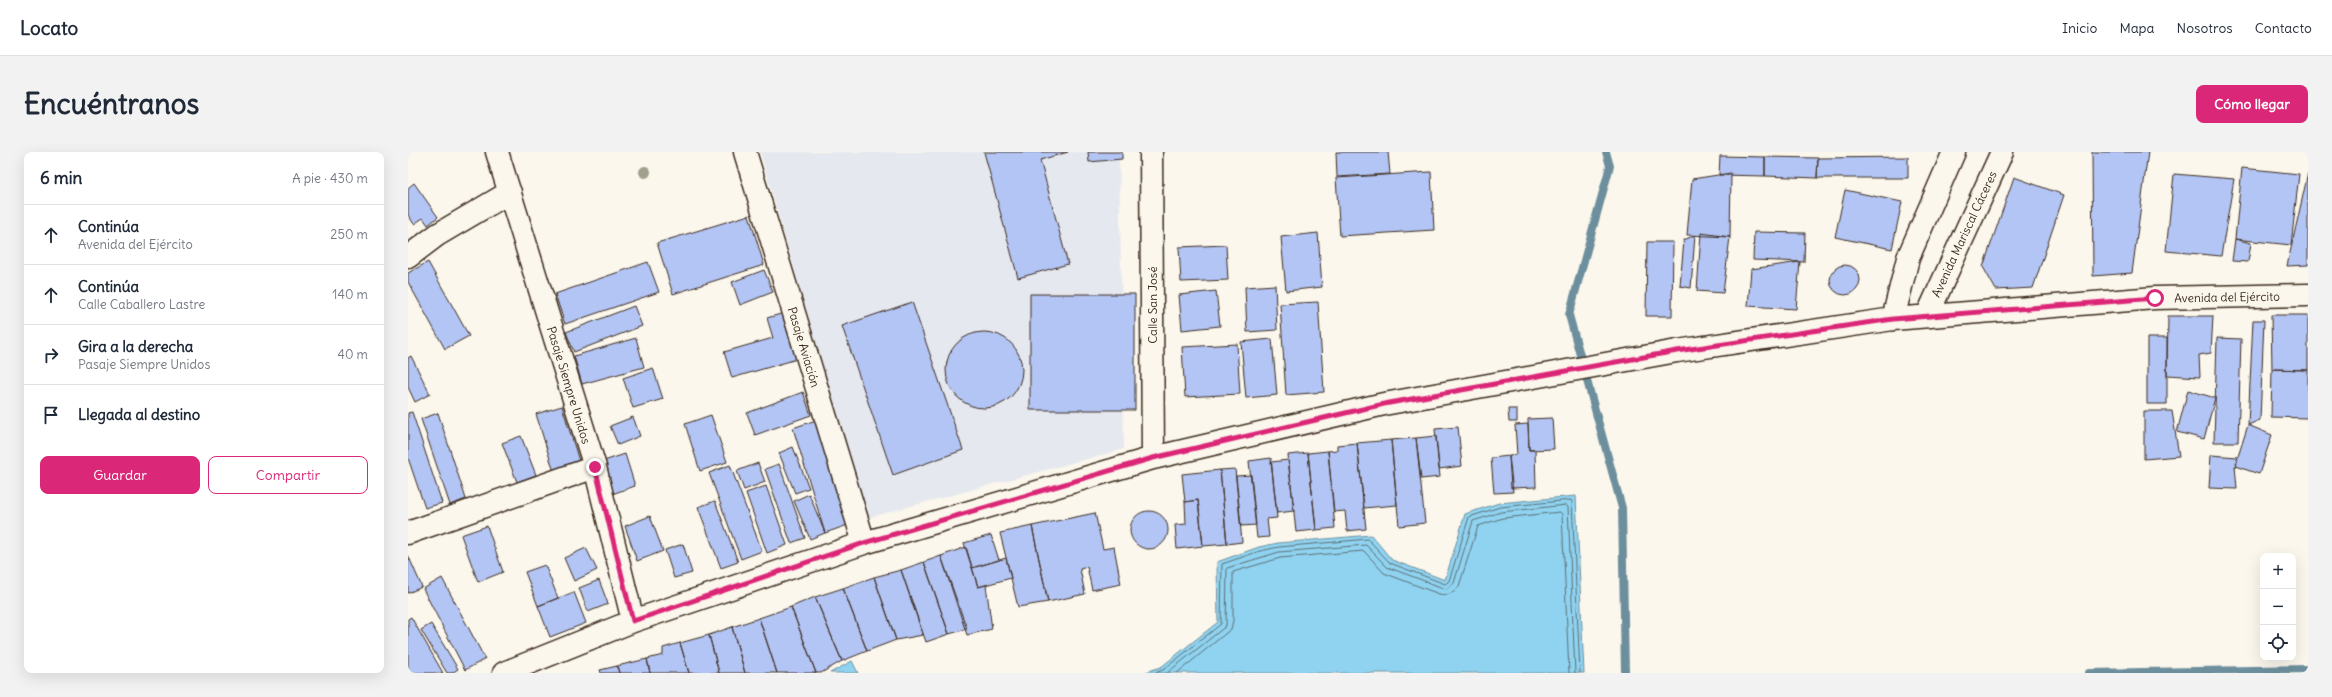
<!DOCTYPE html>
<html lang="es">
<head>
<meta charset="utf-8">
<style>
	:root { --surface:#fff; --page:#f2f2f3; --text:#1f2937; --muted:#747a83; --line:#e0e1e3; --accent:#db2777 }
	body { margin:0; font-family:Delius,sans-serif; background:var(--page); color:var(--text) }
	.controls { position:absolute; right:12px; bottom:12px; display:grid; overflow:hidden; border-radius:8px; box-shadow:0 4px 16px #0002 }
	.controls button { width:36px; height:36px; display:grid; place-items:center; padding:0; border:0; border-bottom:1px solid var(--line); background:var(--surface); color:var(--text); font:20px sans-serif }
	.stop { position:absolute; width:12px; height:12px; margin:-9px; border:3px solid #db2777; border-radius:50%; background:#fff }
	.stop.end { background:#db2777; border-color:#fff; box-shadow:0 1px 4px #0008 }
	.list { margin:0; padding:0; list-style:none }
	h2 { display:flex; justify-content:space-between; align-items:center; height:52px; margin:0; padding:0 16px; font-size:17px }
	h2 small { font-size:13px; font-weight:400; color:var(--muted) }
	.list li { display:grid; grid-template-columns:26px 1fr auto; gap:12px; align-items:center; box-sizing:border-box; height:60px; padding:0 16px; border-top:1px solid var(--line) }
	.list b { display:block; font-size:15px; white-space:nowrap }
	.list p { margin:0; font-size:13px; white-space:nowrap; color:var(--muted) }
	.list em { font-size:13px; font-style:normal; color:var(--muted) }
	.actions { display:flex; gap:8px; padding:12px 16px }
	.actions a { flex:1; padding:9px 0; border:1px solid var(--accent); border-radius:8px; text-align:center; font-size:14px; color:var(--accent) }
	.actions .main { background:var(--accent); color:#fff }
	.icon { flex:none; width:22px; height:22px; fill:none; stroke:currentColor; stroke-width:2; stroke-linecap:round; stroke-linejoin:round }
	.map { position:relative; flex:none; width:1900px; height:521px; overflow:hidden; border-radius:8px }
	header { display:flex; align-items:center; gap:24px; box-sizing:border-box; height:56px; padding:0 20px; background:var(--surface); border-bottom:1px solid var(--line) }
	header strong { font-size:19px }
	nav { display:flex; gap:22px; margin-inline-start:auto; font-size:14px }
	.intro { display:flex; align-items:center; justify-content:space-between; box-sizing:border-box; height:96px; padding:0 24px }
	h1 { margin:0; font-size:28px }
	.button { padding:10px 18px; border-radius:8px; background:var(--accent); color:#fff; font-size:14px; font-weight:700 }
	main { display:flex; gap:24px; padding:0 24px }
	aside { flex:1; background:var(--surface); border-radius:8px; box-shadow:0 4px 16px #0002 }
	.map>svg:first-child { display:block }
	.built { fill:#e5e8ef }
	.water { fill:#8fd3f1; stroke:#6d8f9d }
	.lines { fill:none; stroke-linecap:round; stroke-linejoin:round }
	.shore { stroke:#5d6e72; stroke-width:1 }
	.stream { stroke:#6d8f9d; stroke-width:8 }
	.building { fill:#b3c5f5; stroke:#3b2a1e }
	.minor-casing { stroke:#3b2a1e; stroke-width:25 }
	.secondary-casing { stroke:#3b2a1e; stroke-width:25 }
	.minor { stroke:#fbf7ec; stroke-width:22 }
	.secondary { stroke:#fbf7ec; stroke-width:22 }
	.tree { fill:#a0a08d }
	.route { stroke:#db2777; stroke-width:5 }
	.labels { text-anchor:middle; dominant-baseline:central; stroke-width:3.5; stroke-linejoin:round; paint-order:stroke }
	.street-label { font-size:12px; fill:#3b2a1e; stroke:#fbf7ec }
</style>
</head>
<body>
<header>
<strong>Locato</strong>
<nav><a>Inicio</a><a>Mapa</a><a>Nosotros</a><a>Contacto</a></nav>
</header>
<div class="intro"><h1>Encuéntranos</h1><a class="button">Cómo llegar</a></div>
<main>
<aside>
<h2>6 min<small>A pie · 430 m</small></h2>
<ul class="list">
<li><svg class="icon" aria-label="ahead" viewBox="0 0 24 24"><path d="M12 20V5M6 11l6-6 6 6"/></svg><div><b>Continúa</b><p>Avenida del Ejército</p></div><em>250 m</em></li>
<li><svg class="icon" aria-label="ahead" viewBox="0 0 24 24"><path d="M12 20V5M6 11l6-6 6 6"/></svg><div><b>Continúa</b><p>Calle Caballero Lastre</p></div><em>140 m</em></li>
<li><svg class="icon" aria-label="right" viewBox="0 0 24 24"><path d="M7 20v-9h11M14 6l5 5-5 5"/></svg><div><b>Gira a la derecha</b><p>Pasaje Siempre Unidos</p></div><em>40 m</em></li>
<li><svg class="icon" aria-label="arrive" viewBox="0 0 24 24"><path d="M6 21V4h12l-3 4 3 4H6"/></svg><div><b>Llegada al destino</b></div></li>
</ul>
<div class="actions"><a class="main">Guardar</a><a>Compartir</a></div>
</aside>
<div class="map">
<svg width="1900" height="521" viewBox="0 0 1900 521">
	<rect width="100%" height="100%" fill="#fbf7ec"/>
	<filter id="ink" filterUnits="userSpaceOnUse"><feTurbulence type="fractalNoise" baseFrequency=".025" numOctaves="2"/><feDisplacementMap in="SourceGraphic" scale="8" xChannelSelector="R" yChannelSelector="G"/><feConvolveMatrix kernelMatrix="1 2 1 2 8 2 1 2 1" color-interpolation-filters="sRGB"/></filter>
	<g filter="url(#ink)">
		<!-- built -->
		<path class="built" d="M 352,0 L 711,0 L 716,297 L 459,366 Z"/>
		<!-- water -->
		<path class="water" d="M 1168,344 L 1176,521 L 735,521 L 753,515 L 810,470 L 809,410 L 851,395 L 870,391 L 963,383 L 984,408 L 1037,428 L 1057,362 L 1091,351 Z
			M 444,509 L 450,521 L 422,521 Z"/>
		<g class="lines">
			<!-- shore -->
			<path class="shore" d="M 747,521 L 755,518 L 813,472 L 814,412 L 852,399 L 871,395 L 960,387 L 982,411 L 1037,432 L 1041,429 L 1061,365 L 1092,355 L 1163,348 L 1164,350 L 1172,521
				M 759,521 L 818,474 L 819,416 L 871,400 L 958,393 L 979,415 L 1038,437 L 1046,431 L 1065,369 L 1093,360 L 1158,353 L 1160,355 L 1167,521
				M 769,521 L 823,477 L 825,469 L 825,420 L 872,406 L 956,399 L 976,421 L 1031,442 C 1040,444 1047,441 1051,434 L 1070,374 L 1095,366 L 1152,360 L 1154,362 L 1161,521"/>
			<!-- stream -->
			<path class="stream" d="M 1198,0 L 1202,14 L 1161,163 L 1214,356 L 1217,521
				M 1681,521 L 1900,517"/>
		</g>
		<!-- building -->
		<path class="building" d="M 576,0 L 660,0 L 632,8 L 660,112 L 610,126 Z
			M 680,0 L 714,0 L 714,7 L 681,10 Z
			M 928,0 L 980,0 L 982,22 L 929,25 Z
			M 1684,0 L 1740,0 L 1724,121 L 1685,124 Z
			M 1312,4 L 1357,5 L 1357,24 L 1311,23 Z
			M 1357,5 L 1410,6 L 1409,26 L 1357,24 Z
			M 1500,5 L 1500,26 L 1409,26 L 1410,6 Z
			M 1834,16 L 1891,22 L 1883,93 L 1827,87 Z
			M 1023,20 L 1026,78 L 932,84 L 928,26 Z
			M 1323,21 L 1322,85 L 1279,83 L 1284,27 Z
			M 1900,21 L 1900,113 L 1879,114 Z
			M 1766,22 L 1826,27 L 1813,104 L 1758,99 Z
			M 1606,25 L 1656,43 L 1625,136 L 1588,138 L 1575,115 Z
			M 6,31 L 30,65 L 20,73 L 15,66 L 6,72 L 0,63 L 0,36 Z
			M 1437,38 L 1494,50 L 1484,97 L 1427,85 Z
			M 341,63 L 356,113 L 265,142 L 249,91 Z
			M 1346,80 L 1397,81 L 1396,110 L 1345,108 Z
			M 910,81 L 914,135 L 878,139 L 873,85 Z
			M 1293,81 L 1322,85 L 1315,141 L 1289,139 Z
			M 1287,83 L 1283,136 L 1272,134 L 1276,88 Z
			M 1827,87 L 1843,91 L 1840,110 L 1824,109 Z
			M 1239,90 L 1265,90 L 1264,164 L 1238,164 Z
			M 818,93 L 820,128 L 773,130 L 771,95 Z
			M 20,110 L 61,184 L 37,197 L 0,130 L 0,121 Z
			M 240,110 L 251,140 L 157,172 L 147,142 Z
			M 1392,110 L 1388,157 L 1340,154 L 1343,117 Z
			M1422 128a15 15 0 1 1 30 0a15 15 0 1 1-30 0Z
			M 356,118 L 365,140 L 332,153 L 324,130 Z
			M 867,133 L 869,178 L 839,180 L 837,135 Z
			M 808,139 L 812,174 L 774,178 L 771,143 Z
			M 622,142 L 727,142 L 727,258 L 622,258 Z
			M 504,150 L 555,298 L 485,323 L 434,174 Z
			M 910,150 L 916,240 L 878,243 L 872,152 Z
			M 226,154 L 234,174 L 166,200 L 158,180 Z
			M 376,161 L 389,207 L 324,226 L 316,200 L 365,186 L 359,166 Z
			M 1863,163 L 1900,163 L 1900,218 L 1864,217 Z
			M 1760,164 L 1805,164 L 1803,201 L 1791,203 L 1792,225 L 1759,223 Z
			M 1845,168 L 1856,168 L 1852,268 L 1840,273 Z
			M538 218a38 38 0 1 1 76 0a38 38 0 1 1-76 0Z
			M 228,186 L 236,215 L 174,232 L 166,204 Z
			M 1739,186 L 1759,186 L 1759,252 L 1739,252 Z
			M 1809,186 L 1833,187 L 1830,290 L 1806,290 Z
			M 864,187 L 869,243 L 838,246 L 833,190 Z
			M 829,192 L 832,242 L 777,245 L 774,195 Z
			M 3,204 L 22,242 L 7,250 L 0,235 L 0,206 Z
			M 245,216 L 255,247 L 225,256 L 215,226 Z
			M 1864,217 L 1900,218 L 1900,266 L 1863,265 Z
			M 1780,238 L 1807,246 L 1796,287 L 1769,280 Z
			M 395,240 L 403,263 L 347,283 L 339,261 Z
			M 154,254 L 172,312 L 146,320 L 128,262 Z
			M 1100,257 L 1109,257 L 1109,270 L 1101,270 Z
			M 1736,259 L 1764,259 L 1771,304 L 1736,307 Z
			M 4,260 L 34,351 L 17,356 L 0,306 L 0,261 Z
			M 30,261 L 58,347 L 42,353 L 13,267 Z
			M 303,263 L 319,310 L 292,319 L 277,272 Z
			M 225,265 L 232,284 L 210,293 L 202,274 Z
			M 1144,266 L 1146,297 L 1121,298 L 1120,267 Z
			M 408,268 L 440,373 L 417,381 L 385,276 Z
			M 1120,272 L 1121,298 L 1127,298 L 1128,335 L 1103,336 L 1101,304 L 1109,303 L 1107,273 Z
			M 1840,273 L 1864,283 L 1851,322 L 1827,314 Z
			M 1050,275 L 1054,314 L 1031,317 L 1027,277 Z
			M 113,284 L 128,323 L 109,330 L 94,291 Z
			M 1028,284 L 1032,325 L 1013,327 L 1008,286 Z
			M 1008,286 L 1017,371 L 991,374 L 983,288 Z
			M 983,288 L 989,353 L 956,356 L 949,291 Z
			M 949,291 L 958,377 L 939,379 L 937,359 L 926,360 L 920,299 L 929,298 L 929,293 Z
			M 385,295 L 401,336 L 387,341 L 371,301 Z
			M 920,299 L 927,376 L 908,378 L 900,301 Z
			M 900,301 L 908,378 L 888,380 L 880,303 Z
			M 217,302 L 227,334 L 201,343 L 190,311 Z
			M 1803,303 L 1830,305 L 1827,314 L 1829,337 L 1801,336 Z
			M 1101,304 L 1105,340 L 1086,341 L 1083,306 Z
			M 863,306 L 869,366 L 859,367 L 861,385 L 849,386 L 841,309 Z
			M 880,308 L 886,359 L 869,361 L 863,310 Z
			M 350,311 L 357,330 L 336,338 L 329,319 Z
			M 371,312 L 397,386 L 383,391 L 357,317 Z
			M 322,313 L 354,399 L 333,407 L 301,321 Z
			M 827,317 L 834,390 L 819,392 L 812,318 Z
			M 812,318 L 819,392 L 795,394 L 790,348 L 777,350 L 774,322 Z
			M 843,323 L 848,373 L 833,374 L 828,324 Z
			M 358,334 L 379,393 L 359,401 L 338,341 Z
			M 401,342 L 417,381 L 402,387 L 386,349 Z
			M 790,348 L 795,394 L 769,397 L 767,373 L 778,372 L 777,350 Z
			M 307,349 L 330,410 L 313,416 L 290,355 Z
			M722 378a19 19 0 1 1 38 0a19 19 0 1 1-38 0Z
			M 687,361 L 695,397 L 706,395 L 713,432 L 684,438 L 679,415 L 672,417 L 677,442 L 640,450 L 624,374 Z
			M 242,364 L 255,399 L 229,409 L 217,374 Z
			M 79,374 L 95,420 L 70,430 L 53,383 Z
			M 624,374 L 640,450 L 610,455 L 592,381 Z
			M 583,383 L 591,408 L 564,416 L 556,391 Z
			M 275,392 L 284,421 L 266,426 L 257,398 Z
			M 558,395 L 570,435 L 578,433 L 584,477 L 559,483 L 533,404 Z
			M 178,396 L 189,418 L 166,429 L 156,406 Z
			M 0,403 L 14,435 L 0,441 Z
			M 533,404 L 559,477 L 541,482 L 516,410 Z
			M 598,406 L 603,426 L 570,435 L 564,416 Z
			M 516,410 L 541,482 L 518,490 L 493,418 Z
			M 137,413 L 150,446 L 130,454 L 117,420 Z
			M 493,418 L 515,483 L 488,488 L 466,425 Z
			M 466,425 L 488,488 L 459,499 L 435,436 Z
			M 34,426 L 77,507 L 57,518 L 15,437 Z
			M 191,428 L 200,452 L 180,460 L 171,436 Z
			M 435,436 L 459,499 L 434,509 L 407,445 Z
			M 166,440 L 178,471 L 142,485 L 130,454 Z
			M 407,445 L 434,509 L 413,521 L 408,521 L 383,455 Z
			M 383,455 L 408,521 L 369,521 L 351,466 Z
			M 3,465 L 35,521 L 0,521 L 0,467 Z
			M 351,466 L 369,521 L 337,521 L 324,475 Z
			M 23,472 L 50,517 L 44,521 L 39,521 L 13,478 Z
			M 324,475 L 337,521 L 311,521 L 301,483 Z
			M 301,483 L 311,521 L 281,521 L 272,491 Z
			M 272,491 L 281,521 L 242,521 L 239,507 L 255,503 L 255,496 Z
			M 239,507 L 242,521 L 211,521 L 209,514 Z
			M 209,514 L 211,521 L 193,521 L 192,518 Z"/>
		<g class="lines">
			<defs>
				<path id="minor" d="M 89,0 L 187,315 L 225,469
					M 337,0 L 456,391
					M 743,0 L 745,306
					M 0,105 L 29,83 L 102,40
					M 0,381 L 187,315
					M 96,521 L 225,469 L 456,391 L 745,306 L 976,252 L 1269,199 L 1485,167"/>
				<path id="secondary" d="M 1546,0 L 1500,106 L 1485,167 L 1747,146 L 1900,143
					M 1519,164 L 1594,0"/>
			</defs>
			<!-- minor casing -->
			<use href="#minor" class="minor-casing"/>
			<!-- secondary casing -->
			<use href="#secondary" class="secondary-casing"/>
			<!-- minor -->
			<use href="#minor" class="minor"/>
			<!-- secondary -->
			<use href="#secondary" class="secondary"/>
		</g>
		<!-- trees -->
		<circle class="tree" cx="237" cy="20" r="6"/>
	</g>
	<g class="lines" filter="url(#ink)">
		<!-- route -->
		<path class="route" d="M 187,315 L 225,469 L 456,391 L 745,306 L 976,252 L 1269,199 L 1485,167 L 1747,146"/>
	</g>
	<g class="labels">
		<!-- street labels -->
		<g class="street-label">
			<text transform="translate(1556 82) rotate(-65)">Avenida Mariscal Cáceres</text>
			<text transform="translate(1819 145) rotate(-1)">Avenida del Ejército</text>
			<text transform="translate(744 153) rotate(-90)">Calle San José</text>
			<text transform="translate(396 195) rotate(73)">Pasaje Aviación</text>
			<text transform="translate(161 233) rotate(73)">Pasaje Siempre Unidos</text>
		</g>
	</g>
</svg>
<div class="controls">
<button>+</button>
<button>−</button>
<button><svg class="icon" aria-label="locate" viewBox="0 0 24 24"><circle cx="12" cy="12" r="6"/><path d="M12 2v4M12 18v4M2 12h4M18 12h4"/></svg></button>
</div>
<div class="stop" style="left:1747px;top:146px"></div>
<div class="stop end" style="left:187px;top:315px"></div>
</div>
</main>
</body>
</html>
